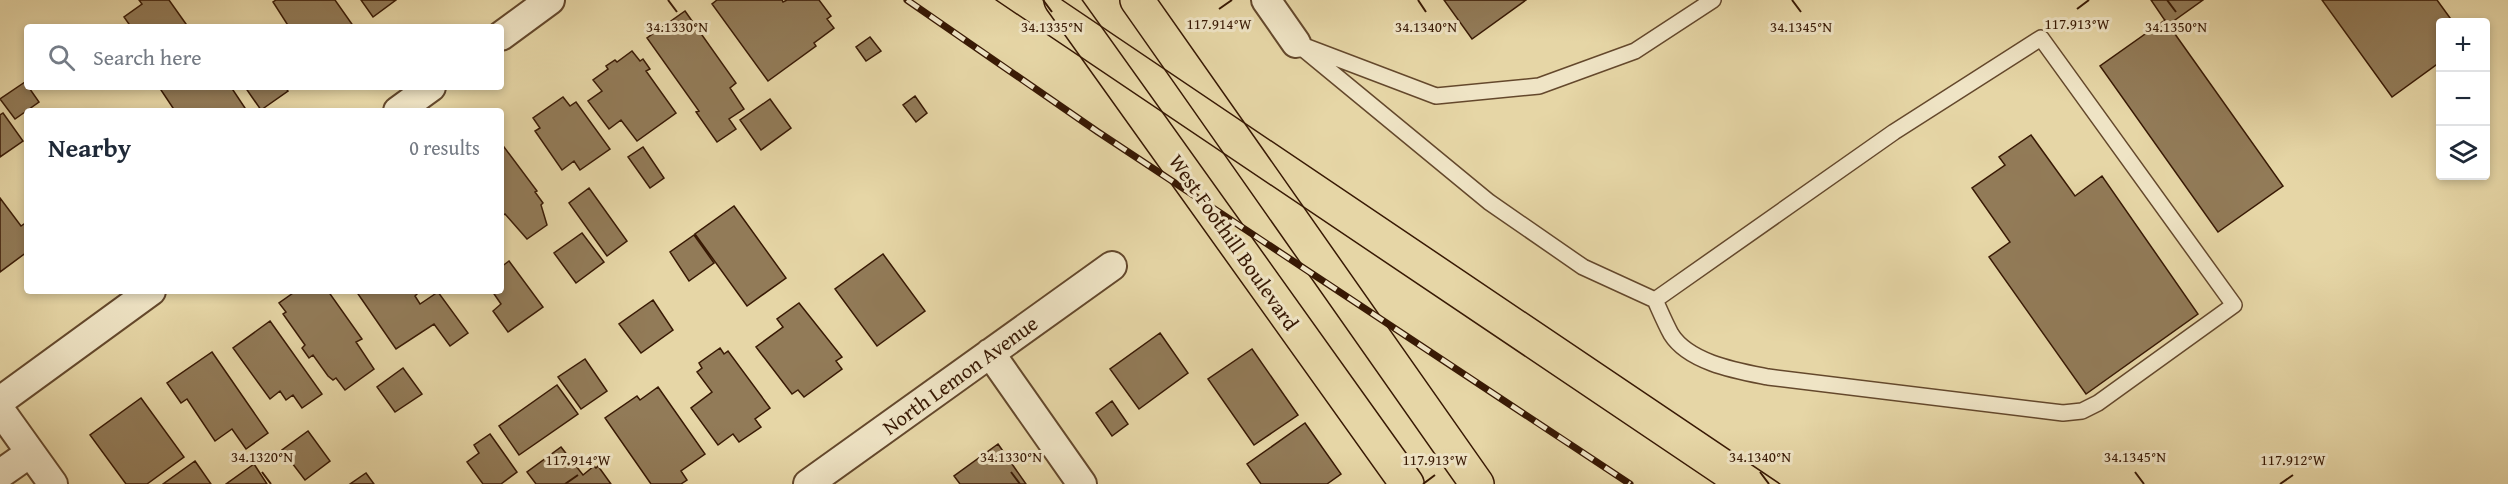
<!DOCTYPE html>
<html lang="en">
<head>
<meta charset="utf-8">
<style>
	:root { --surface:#fff; --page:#f2f2f3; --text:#1f2937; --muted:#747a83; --line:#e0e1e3 }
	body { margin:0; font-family:"Gentium Book Plus",serif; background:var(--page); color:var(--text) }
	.controls { position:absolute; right:18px; top:18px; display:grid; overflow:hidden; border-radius:6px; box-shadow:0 3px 9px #0003 }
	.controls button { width:54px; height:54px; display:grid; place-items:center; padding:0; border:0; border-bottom:2px solid var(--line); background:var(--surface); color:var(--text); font:30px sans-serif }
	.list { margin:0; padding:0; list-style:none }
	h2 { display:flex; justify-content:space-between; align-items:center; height:78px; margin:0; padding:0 24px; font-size:26px }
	h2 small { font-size:20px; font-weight:400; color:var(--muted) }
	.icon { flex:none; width:33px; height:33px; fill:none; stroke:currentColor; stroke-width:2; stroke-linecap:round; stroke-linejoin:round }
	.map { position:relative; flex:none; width:2508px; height:484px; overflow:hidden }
	.search { position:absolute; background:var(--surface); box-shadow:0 3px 9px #0003; left:24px; top:24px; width:480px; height:66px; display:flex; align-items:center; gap:15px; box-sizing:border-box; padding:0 21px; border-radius:6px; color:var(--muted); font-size:22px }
	.panel { position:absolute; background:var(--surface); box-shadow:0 3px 9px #0003; left:24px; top:108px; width:480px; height:186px; border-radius:6px }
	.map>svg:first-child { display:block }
	.building { fill:#927b58; stroke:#381904; stroke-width:1.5 }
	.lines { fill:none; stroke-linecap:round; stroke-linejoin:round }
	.lane-casing { stroke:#64482c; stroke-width:18 }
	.street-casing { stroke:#64482c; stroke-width:32 }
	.primary-casing { stroke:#381904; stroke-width:36 }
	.lane { stroke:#efe4c5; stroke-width:15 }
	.street { stroke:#efe4c5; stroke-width:28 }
	.primary { stroke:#e6d6a6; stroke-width:33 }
	.tram { stroke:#381904; stroke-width:1.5 }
	.rail-casing { stroke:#381904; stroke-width:7 }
	.rail { stroke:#efe4c5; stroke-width:4.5; stroke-dasharray:14; stroke-linecap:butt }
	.ticks { fill:none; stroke:#381904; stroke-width:2 }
	.labels { text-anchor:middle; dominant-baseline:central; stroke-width:6; stroke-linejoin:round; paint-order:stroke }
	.street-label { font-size:21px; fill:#381904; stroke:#efe4c5 }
	.ticks-label { font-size:15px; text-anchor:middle; fill:#381904; stroke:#efe4c5; stroke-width:6; stroke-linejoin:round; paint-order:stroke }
</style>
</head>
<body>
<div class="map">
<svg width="2508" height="484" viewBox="0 0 2508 484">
	<rect width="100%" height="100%" fill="#e6d6a6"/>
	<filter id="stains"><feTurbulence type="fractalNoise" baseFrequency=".00333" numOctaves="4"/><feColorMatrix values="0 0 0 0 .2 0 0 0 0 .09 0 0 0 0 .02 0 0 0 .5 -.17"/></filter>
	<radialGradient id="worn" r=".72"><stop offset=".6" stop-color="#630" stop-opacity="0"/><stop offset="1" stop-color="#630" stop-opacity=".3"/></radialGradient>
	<!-- building -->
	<path class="building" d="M 139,0 L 169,0 L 186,24 L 183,27 L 131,27 L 124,17 L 142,4 Z
		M 276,0 L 335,0 L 354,27 L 289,27 L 273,2 Z
		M 361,0 L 396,0 L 373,17 Z
		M 717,0 L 782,0 L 783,2 L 787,0 L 819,0 L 831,16 L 827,19 L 834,28 L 814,43 L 816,46 L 768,81 L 712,4 Z
		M 1444,0 L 1526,0 L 1472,39 Z
		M 2151,0 L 2203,0 L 2168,25 Z
		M 2322,0 L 2437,0 L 2453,22 L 2440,22 L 2440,62 L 2392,97 Z
		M 685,11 L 736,83 L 730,88 L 744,109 L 729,119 L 736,129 L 717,142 L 696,112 L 699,111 L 647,38 Z
		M 2165,20 L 2283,186 L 2218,232 L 2100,66 Z
		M 870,37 L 881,51 L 866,61 L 856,47 Z
		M 632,51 L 640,61 L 643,59 L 650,69 L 646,71 L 676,113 L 637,141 L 621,120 L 609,129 L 588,101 L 602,91 L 593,80 L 608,69 L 606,66 L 615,60 L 617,62 Z
		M 25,82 L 39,102 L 15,119 L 0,99 Z
		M 159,87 L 231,87 L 247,111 L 175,111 Z
		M 245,87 L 285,87 L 288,91 L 261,110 Z
		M 915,96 L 927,113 L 916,122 L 903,105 Z
		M 563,97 L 570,106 L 576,102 L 610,149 L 580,170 L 574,161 L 562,170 L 535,131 L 540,128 L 533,118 Z
		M 770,99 L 791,128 L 761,150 L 740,120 Z
		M 3,113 L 23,141 L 0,157 L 0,115 Z
		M 2031,135 L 2075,196 L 2102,176 L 2198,314 L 2086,394 L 1989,257 L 2010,242 L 1972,188 L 2005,165 L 1999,157 Z
		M 501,143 L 537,191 L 535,192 L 543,203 L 541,205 L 547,225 L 527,239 L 505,214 L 501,217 Z
		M 643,147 L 664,178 L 650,188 L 628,157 Z
		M 589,188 L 627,241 L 607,256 L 569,203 Z
		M 0,198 L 21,226 L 27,222 L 27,252 L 0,272 Z
		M 734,206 L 786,278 L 747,306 L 695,234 Z
		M 582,233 L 604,262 L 576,283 L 554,253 Z
		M 694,235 L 714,263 L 689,281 L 670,252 Z
		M 883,254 L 925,311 L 877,346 L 835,289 Z
		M 509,261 L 543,307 L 508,332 L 493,311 L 501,304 L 492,291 L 501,291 L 501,267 Z
		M 296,291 L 328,291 L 362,339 L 356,342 L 374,369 L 345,390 L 336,378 L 333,380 L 328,376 L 313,355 L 309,358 L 302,348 L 305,345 L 283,314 L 286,312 L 279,303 Z
		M 356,291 L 416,291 L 418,293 L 415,296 L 420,304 L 438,292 L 468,333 L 450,346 L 434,324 L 396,349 Z
		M 653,300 L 673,330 L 641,353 L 619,324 Z
		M 799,303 L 842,357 L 836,361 L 842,369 L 804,397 L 798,390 L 792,394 L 756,347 L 783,327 L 777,319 Z
		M 270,321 L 322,394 L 302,408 L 293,395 L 286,400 L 280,391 L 270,399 L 233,348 Z
		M 1160,333 L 1188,373 L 1139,409 L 1110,369 Z
		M 720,348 L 724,354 L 728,351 L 770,408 L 755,419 L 761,427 L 739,442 L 733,434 L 718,445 L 691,408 L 712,392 L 697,372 L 702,368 L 699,363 Z
		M 1252,349 L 1298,415 L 1254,445 L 1208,379 Z
		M 212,352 L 268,433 L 246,449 L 232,429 L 215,441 L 187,399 L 181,403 L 167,383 Z
		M 585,359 L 607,391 L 581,409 L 558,377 Z
		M 403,368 L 422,394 L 395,412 L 377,387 Z
		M 557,385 L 578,414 L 519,455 L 499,426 Z
		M 658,387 L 705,454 L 681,471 L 687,480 L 681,484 L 651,484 L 605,418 L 637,396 L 640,400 Z
		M 141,398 L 184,457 L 147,484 L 126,484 L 90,435 Z
		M 1112,401 L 1128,424 L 1112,436 L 1096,413 Z
		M 1305,423 L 1341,474 L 1327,484 L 1261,484 L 1247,464 Z
		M 308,431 L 330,461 L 305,480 L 282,450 Z
		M 490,434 L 517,472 L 501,484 L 483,484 L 467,462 L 479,453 L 474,445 Z
		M 998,444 L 1026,484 L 960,484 L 954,476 Z
		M 561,447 L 583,475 L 594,466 L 596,468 L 598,466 L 611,484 L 536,484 L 527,472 Z
		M 195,461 L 211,484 L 163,484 Z
		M 254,464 L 267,484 L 226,484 Z
		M 366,473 L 374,484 L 350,484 Z"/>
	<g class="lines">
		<defs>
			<path id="lane" d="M 1296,43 L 1489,202 L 1583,267 L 1655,300 L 1894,132 L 2041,38 L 2234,305 L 2098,403 L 2082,411 L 2063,413 L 1768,377 C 1738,371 1689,363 1671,334 C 1665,323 1660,311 1655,300
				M 1307,47 L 1436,96 L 1539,86 L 1635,51 L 1713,0"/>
			<path id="street" d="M 1266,0 L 1296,43
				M 501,36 L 550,0
				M 398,111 L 431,87
				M 990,353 L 1082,484
				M 0,401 L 151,291
				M 0,410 L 53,484
				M 0,474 L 30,453
				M 808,484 L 1112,266"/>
			<path id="primary" d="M 1061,0 L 1407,484
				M 1137,0 L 1477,484"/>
		</defs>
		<!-- lane casing -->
		<use href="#lane" class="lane-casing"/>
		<!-- street casing -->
		<use href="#street" class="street-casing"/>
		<!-- primary casing -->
		<use href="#primary" class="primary-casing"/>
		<!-- lane -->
		<use href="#lane" class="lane"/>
		<!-- street -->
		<use href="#street" class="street"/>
		<!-- primary -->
		<use href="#primary" class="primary"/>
		<!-- tram -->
		<path class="tram" d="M 996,0 L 1715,484
			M 1062,0 L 1780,484"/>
		<defs>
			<path id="rail" d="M 907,0 L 1098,132 L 1630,484"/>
		</defs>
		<!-- rail casing -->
		<use href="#rail" class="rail-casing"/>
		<!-- rail -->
		<use href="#rail" class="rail"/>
	</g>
	<!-- ticks -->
	<path class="ticks" d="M 668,0 L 677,12M 1043,0 L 1052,12M 1418,0 L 1426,12M 1792,0 L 1801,12M 2167,0 L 2176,12M 1219,9 L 1232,0M 2077,9 L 2089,0M 262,472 L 271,484M 1011,472 L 1020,484M 1760,472 L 1769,484M 2135,472 L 2144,484M 565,484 L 578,475M 1423,484 L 1435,475M 2280,484 L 2293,475"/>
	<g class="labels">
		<!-- street labels -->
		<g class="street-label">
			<text transform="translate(1234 242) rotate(55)">West Foothill Boulevard</text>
			<text transform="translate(960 375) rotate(-36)">North Lemon Avenue</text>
		</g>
	</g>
	<g class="ticks-label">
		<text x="1219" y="29">117.914°W</text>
		<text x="2077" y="29">117.913°W</text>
		<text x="1801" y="32">34.1345°N</text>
		<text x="677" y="32">34.1330°N</text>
		<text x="1052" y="32">34.1335°N</text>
		<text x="1426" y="32">34.1340°N</text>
		<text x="2176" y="32">34.1350°N</text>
		<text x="262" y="462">34.1320°N</text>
		<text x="1011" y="462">34.1330°N</text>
		<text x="1760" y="462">34.1340°N</text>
		<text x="2135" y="462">34.1345°N</text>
		<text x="578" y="465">117.914°W</text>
		<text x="1435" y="465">117.913°W</text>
		<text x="2293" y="465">117.912°W</text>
	</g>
	<rect width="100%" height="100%" filter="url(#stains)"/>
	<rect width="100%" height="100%" fill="url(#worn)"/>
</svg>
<div class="controls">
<button>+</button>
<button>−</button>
<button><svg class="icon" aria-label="layers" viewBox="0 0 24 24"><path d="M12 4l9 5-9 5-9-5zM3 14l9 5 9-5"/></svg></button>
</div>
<div class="search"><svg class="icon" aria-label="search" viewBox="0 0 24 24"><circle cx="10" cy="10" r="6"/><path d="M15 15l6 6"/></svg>Search here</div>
<section class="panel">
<h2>Nearby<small>0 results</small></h2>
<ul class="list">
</ul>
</section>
</div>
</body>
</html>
